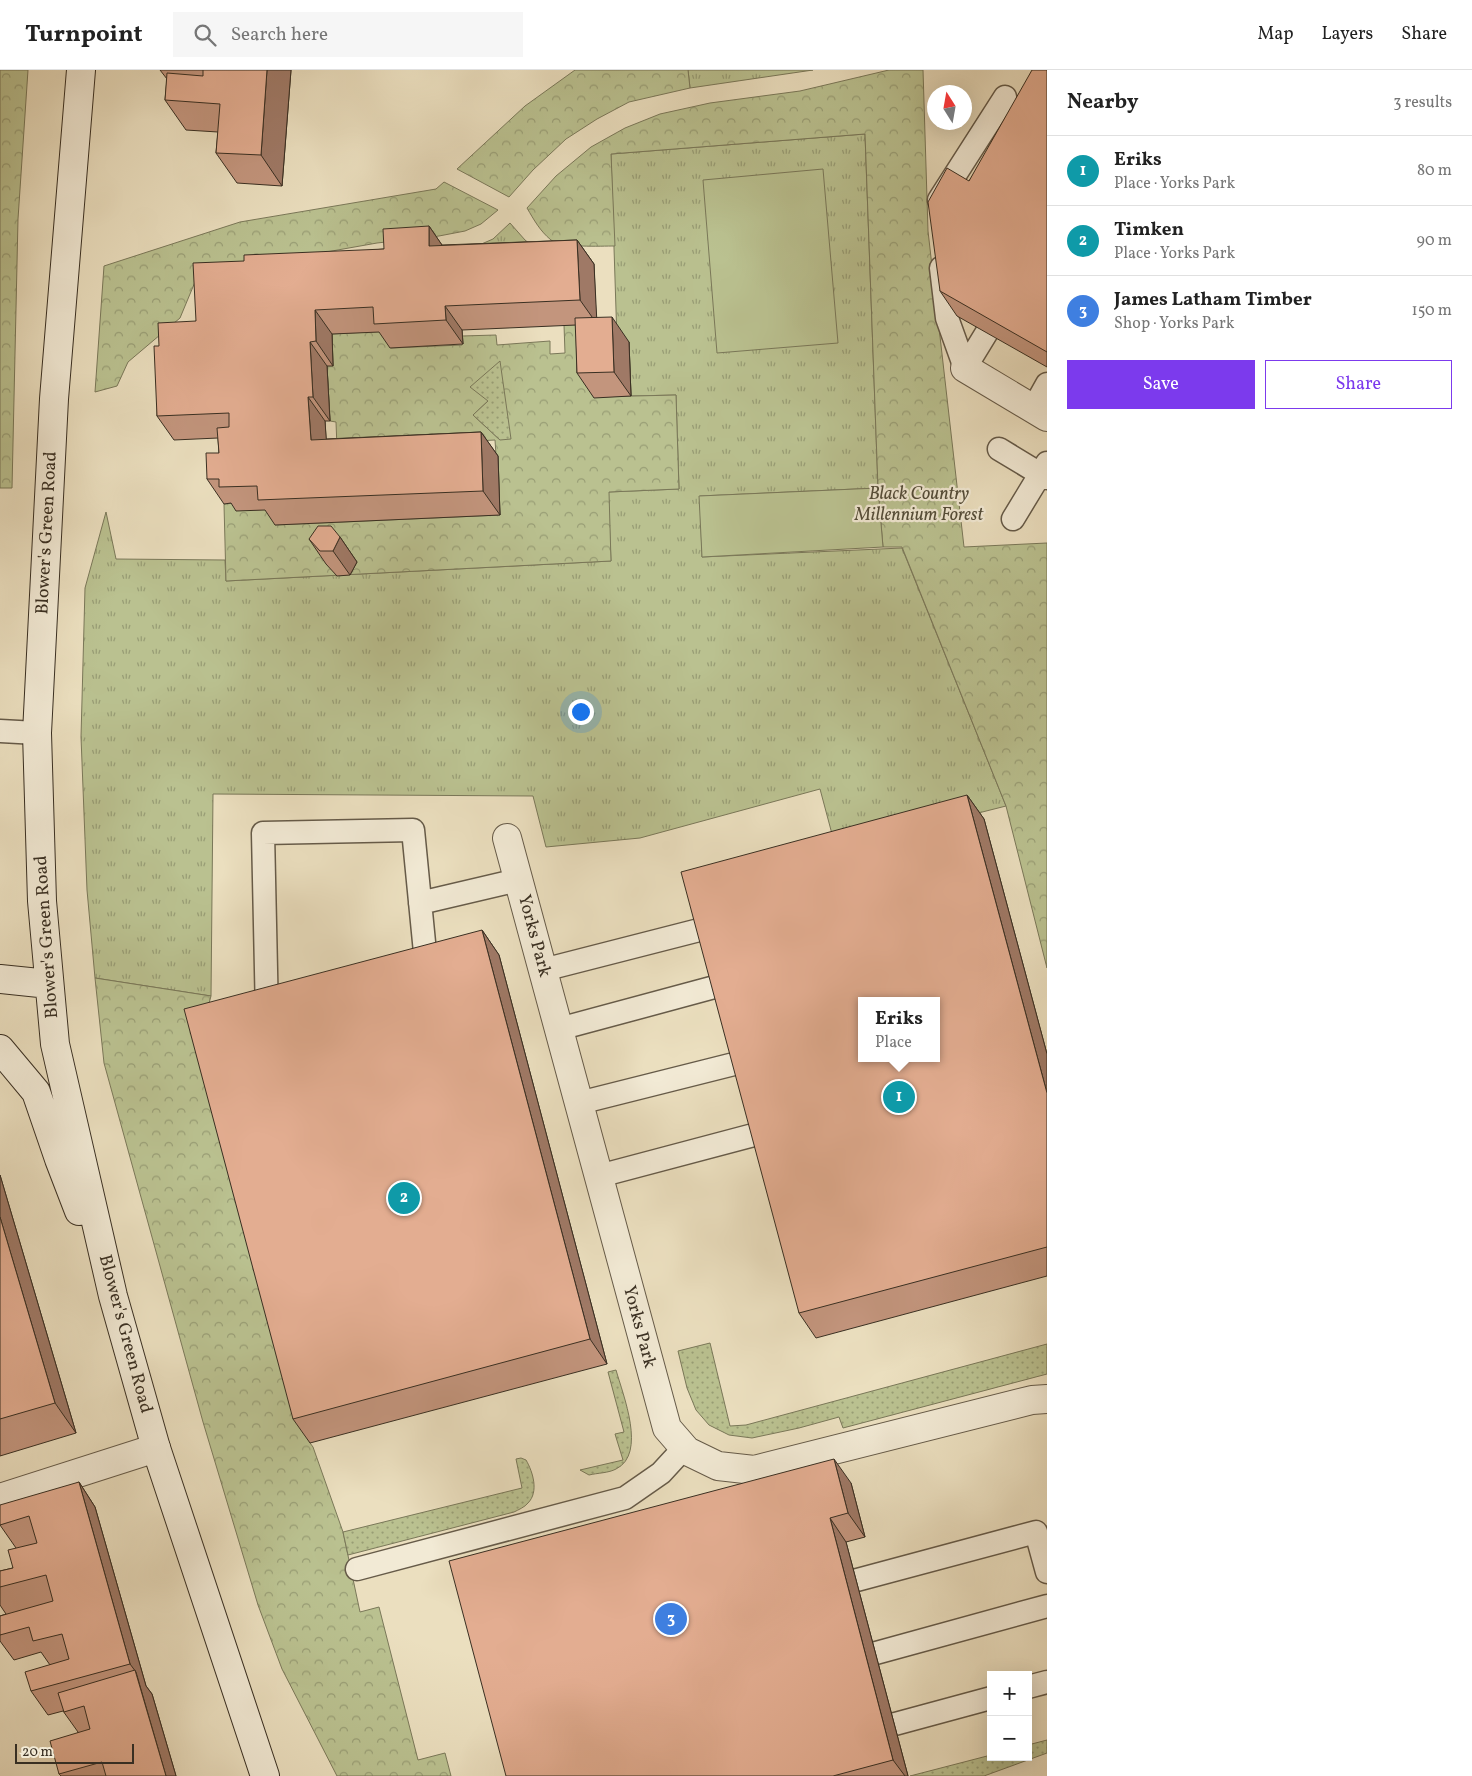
<!DOCTYPE html>
<html lang="en">
<head>
<meta charset="utf-8">
<style>
	:root { --surface:#fff; --page:#f6f6f6; --text:#222; --muted:#767676; --line:#e0e0e0; --accent:#7c3aed }
	body { margin:0; font-family:Vollkorn,serif; background:var(--page); color:var(--text) }
	.controls { position:absolute; right:15px; bottom:15px; display:grid; overflow:hidden; border-radius:0px; box-shadow:0 5px 20px #0002 }
	.controls button { width:45px; height:45px; display:grid; place-items:center; padding:0; border:0; border-bottom:1px solid var(--line); background:var(--surface); color:var(--text); font:25px sans-serif }
	.compass { position:absolute; left:927px; top:15px; width:45px; height:45px; border-radius:50%; background:var(--surface); box-shadow:0 5px 20px #0002; rotate:349deg }
	.scale { position:absolute; left:15px; bottom:12px; width:119px; box-sizing:border-box; padding-left:5px; border:2px solid #392f22; border-top:0; font-size:14px; line-height:18px; white-space:nowrap; color:#392f22; -webkit-text-stroke:4px #f2ead5; paint-order:stroke }
	.you { position:absolute; left:580px; top:641px; width:18px; height:18px; margin:-12px; border:4px solid #fff; border-radius:50%; background:#1a73e8; box-shadow:0 0 0 8px #1a73e833 }
	.badge { display:grid; place-items:center; width:32px; height:32px; border-radius:50%; background:var(--accent); color:#fff; font-size:16px; font-weight:700 }
	.pin { position:absolute; translate:-50% -50%; border:2px solid #fff; box-shadow:0 1px 5px #0006 }
	.popup { position:absolute; left:858px; top:927px; width:82px; height:65px; box-sizing:border-box; display:grid; place-content:center; border-radius:0px; background:var(--surface); filter:drop-shadow(0 1px 4px #0005); font-size:16px; white-space:nowrap; color:var(--muted) }
	.popup b { font-size:19px; color:var(--text) }
	.popup::after { content:''; position:absolute; left:50%; top:100%; margin-left:-10px; border:10px solid transparent; border-top-color:var(--surface) }
	.list { margin:0; padding:0; list-style:none }
	h2 { display:flex; justify-content:space-between; align-items:center; height:65px; margin:0; padding:0 20px; font-size:21px }
	h2 small { font-size:16px; font-weight:400; color:var(--muted) }
	.list li { display:grid; grid-template-columns:32px 1fr auto; gap:15px; align-items:center; box-sizing:border-box; height:70px; padding:0 20px; border-top:1px solid var(--line) }
	.list b { display:block; font-size:19px; white-space:nowrap }
	.list p { margin:0; font-size:16px; white-space:nowrap; color:var(--muted) }
	.list em { font-size:16px; font-style:normal; color:var(--muted) }
	.actions { display:flex; gap:10px; padding:15px 20px }
	.actions a { flex:1; padding:11px 0; border:1px solid var(--accent); border-radius:0px; text-align:center; font-size:18px; color:var(--accent) }
	.actions .main { background:var(--accent); color:#fff }
	.icon { flex:none; width:28px; height:28px; fill:none; stroke:currentColor; stroke-width:2; stroke-linecap:round; stroke-linejoin:round }
	.map { position:relative; flex:none; width:1047px; height:1706px; overflow:hidden }
	header { display:flex; align-items:center; gap:30px; box-sizing:border-box; height:70px; padding:0 25px; background:var(--surface); border-bottom:1px solid var(--line) }
	header strong { font-size:24px }
	nav { display:flex; gap:28px; margin-inline-start:auto; font-size:18px }
	.search { width:350px; height:45px; background:var(--page); display:flex; align-items:center; gap:12px; box-sizing:border-box; padding:0 18px; border-radius:0px; color:var(--muted); font-size:19px }
	main { display:flex }
	aside { flex:1; background:var(--surface) }
	.map>svg:first-child { display:block }
	.grass { fill:url(#grass-tufts); stroke:#7a7859 }
	.forest { fill:url(#forest-crowns); stroke:#7a7859; fill-rule:evenodd }
	.garden { fill:url(#garden-dots); stroke:#7a7859 }
	.pitch { fill:#bac190; stroke:#7a7859 }
	.lines { fill:none; stroke-linecap:round; stroke-linejoin:round }
	.service-casing { stroke:#665b49; stroke-width:25 }
	.minor-casing { stroke:#665b49; stroke-width:30 }
	.secondary-casing { stroke:#392f22; stroke-width:30 }
	.service { stroke:#f2ead5; stroke-width:22 }
	.minor { stroke:#f2ead5; stroke-width:28 }
	.secondary { stroke:#f2ead5; stroke-width:28 }
	.wall { fill:#c3957d; stroke:#392f22 }
	.shaded-wall { fill:#9f7966; stroke:#392f22 }
	.building { fill:#e3ad91; stroke:#392f22; fill-rule:evenodd }
	.labels { text-anchor:middle; dominant-baseline:central; stroke-width:4.5; stroke-linejoin:round; paint-order:stroke }
	.park-label { font-size:18px; font-style:italic; fill:#534c38; stroke:#f2ead5 }
	.street-label { font-size:18px; fill:#392f22; stroke:#f2ead5 }
</style>
</head>
<body>
<header>
<strong>Turnpoint</strong>
<div class="search"><svg class="icon" aria-label="search" viewBox="0 0 24 24"><circle cx="10" cy="10" r="6"/><path d="M15 15l6 6"/></svg>Search here</div>
<nav><a>Map</a><a>Layers</a><a>Share</a></nav>
</header>
<main>
<div class="map">
<svg width="1047" height="1706" viewBox="0 0 1047 1706">
	<defs>
		<pattern id="grass-tufts" width="24" height="20" patternUnits="userSpaceOnUse" patternTransform="scale(1.25)"><rect width="24" height="20" fill="#bac190"/><path d="M3 7l-1-3M5 7V3M7 7l1-3M15 17l-1-3M17 17v-4M19 17l1-3" fill="none" stroke="#989d75"/></pattern>
		<pattern id="forest-crowns" width="20" height="18" patternUnits="userSpaceOnUse" patternTransform="scale(1.25)"><rect width="20" height="18" fill="#bac190"/><path d="M2 6a3 3 0 1 1 6 0M12 15a3 3 0 1 1 6 0" fill="none" stroke="#989d75"/></pattern>
		<pattern id="garden-dots" width="8" height="8" patternUnits="userSpaceOnUse" patternTransform="scale(1.25)"><rect width="8" height="8" fill="#bac190"/><path d="M2 2h.1M6 6h.1" fill="none" stroke="#989d75" stroke-width="1.8" stroke-linecap="round"/></pattern>
	</defs>
	<rect width="100%" height="100%" fill="#ebdfbf"/>
	<filter id="stains"><feTurbulence type="fractalNoise" baseFrequency=".004" numOctaves="4"/><feColorMatrix values="0 0 0 0 .2 0 0 0 0 .09 0 0 0 0 .02 0 0 0 .5 -.17"/></filter>
	<radialGradient id="worn" r=".72"><stop offset=".6" stop-color="#630" stop-opacity="0"/><stop offset="1" stop-color="#630" stop-opacity=".3"/></radialGradient>
	<!-- grass -->
	<path class="grass" d="M 688,0 L 813,0 L 690,18 Z
		M 865,64 L 878,418 L 700,426 L 702,487 L 902,478 L 1006,736 L 836,779 L 820,719 L 640,768 L 546,777 L 533,726 L 213,724 L 211,926 L 95,908 L 87,820 L 81,667 L 85,518 L 106,442 L 116,489 L 225,490 L 226,511 L 611,491 L 608,422 L 679,419 L 676,325 L 631,326 L 629,272 L 617,271 L 611,84 Z
		M 510,153 L 525,170 L 540,182 L 470,179 L 493,169 Z"/>
	<!-- forest -->
	<path class="forest" d="M 0,0 L 28,0 L 18,149 L 12,418 L 0,418 Z
		M 575,0 L 688,0 L 690,18 L 629,32 L 597,49 L 566,69 L 533,100 L 509,127 L 457,99 L 525,36 Z
		M 889,0 L 923,0 L 928,161 L 964,477 L 1047,473 L 1047,898 L 1006,736 L 902,477 L 883,477 L 878,418 L 865,64 L 611,84 L 615,176 C 600,176 562,178 551,170 C 540,161 534,150 527,138 L 556,106 L 591,77 L 625,58 L 660,44 L 710,33 L 800,21 Z
		M 444,112 L 498,140 L 481,154 L 465,161 L 439,166 L 377,173 L 270,192 L 195,212 L 180,248 L 128,292 L 117,316 L 95,322 L 104,196 L 240,152 L 436,119 Z
		M 592,254 L 594,327 L 676,325 L 679,419 L 609,422 L 611,491 L 226,511 L 224,434 L 236,433 L 274,440 L 275,455 L 500,445 L 495,370 L 337,378 L 336,352 L 330,351 L 327,296 L 333,295 L 332,264 L 390,261 L 391,278 L 462,275 L 462,266 L 496,265 L 497,275 L 550,271 L 550,284 L 565,283 L 564,255 ZM 488,331 L 500,370 L 473,345 Z
		M 95,908 L 211,926 L 201,963 L 310,1373 L 313,1377 L 343,1462 L 360,1542 L 379,1537 L 418,1690 L 445,1683 L 451,1706 L 337,1706 L 282,1599 L 258,1535 L 203,1352 L 104,993 Z"/>
	<!-- garden -->
	<path class="garden" d="M 500,291 L 511,369 L 500,370 L 473,345 L 488,331 L 470,317 Z
		M 710,1273 L 730,1356 L 746,1355 L 1047,1274 L 1047,1304 L 843,1358 L 839,1347 L 799,1358 L 752,1368 L 729,1365 L 709,1355 L 696,1340 L 687,1318 L 678,1281 Z
		M 616,1300 C 623,1325 647,1384 616,1399 C 609,1403 597,1403 589,1405 L 580,1400 L 623,1390 L 615,1364 L 624,1362 L 608,1302 Z
		M 521,1388 L 526,1390 C 533,1402 539,1422 528,1433 C 525,1437 518,1440 514,1442 L 348,1485 L 343,1462 L 522,1418 L 516,1389 Z
		M 1047,1670 L 1047,1683 L 984,1706 L 910,1706 L 991,1685 L 991,1687 L 1028,1687 L 1028,1675 Z"/>
	<!-- pitch -->
	<path class="pitch" d="M 823,99 L 838,273 L 717,283 L 703,110 Z
		M 878,418 L 883,477 L 702,487 L 699,426 Z"/>
	<g class="lines">
		<defs>
			<path id="service" d="M 939,130 L 1005,27
				M 941,198 L 947,248 L 965,298
				M 965,298 L 987,262
				M 1033,339 L 1047,314
				M 999,379 L 1047,408
				M 1013,449 L 1047,393
				M 0,661 L 37,663
				M 420,833 L 518,810
				M 543,900 L 707,858
				M 267,946 L 263,763 L 413,760 L 427,903
				M 559,959 L 722,915
				M 579,1033 L 742,992
				M 599,1106 L 761,1063
				M 357,1499 L 625,1428 L 661,1403 L 684,1378
				M 857,1510 L 1036,1462 L 1047,1502
				M 876,1583 L 1047,1536
				M 1028,1617 L 1047,1612
				M 895,1654 L 991,1628"/>
			<path id="minor" d="M 965,298 L 1047,347
				M 507,768 L 667,1358 L 687,1381 L 718,1396 L 754,1400 L 1032,1330 L 1047,1329
				M 0,1428 L 156,1378"/>
			<path id="secondary" d="M 81,0 L 54,329 L 37,663 L 42,831 L 55,974 L 113,1226 L 156,1378 L 265,1706
				M 0,909 L 49,914
				M 0,979 L 36,1022 L 59,1089 L 79,1141"/>
		</defs>
		<!-- service casing -->
		<use href="#service" class="service-casing"/>
		<!-- minor casing -->
		<use href="#minor" class="minor-casing"/>
		<!-- secondary casing -->
		<use href="#secondary" class="secondary-casing"/>
		<!-- service -->
		<use href="#service" class="service"/>
		<!-- minor -->
		<use href="#minor" class="minor"/>
		<!-- secondary -->
		<use href="#secondary" class="secondary"/>
	</g>
	<!-- wall -->
	<path class="wall" d="M 160,0 L 291,0 L 282,116 L 237,113 L 216,83 L 218,62 L 186,60 L 165,30 L 167,9 Z
		M 1047,0 L 1047,297 L 957,246 L 940,221 L 969,111 Z
		M 429,156 L 442,175 L 577,170 L 594,194 L 596,248 L 629,272 L 631,326 L 594,328 L 577,303 L 576,255 L 462,260 L 463,274 L 390,278 L 379,262 L 332,264 L 333,296 L 327,296 L 330,351 L 325,351 L 326,369 L 481,362 L 498,386 L 500,445 L 275,455 L 265,440 L 236,441 L 231,433 L 224,434 L 207,409 L 219,383 L 218,368 L 174,370 L 157,346 L 159,276 L 196,251 L 244,191 L 384,179 Z
		M 340,467 L 357,492 L 350,505 L 337,506 L 326,494 L 309,469 Z
		M 967,725 L 984,749 L 1047,984 L 1047,1206 L 816,1268 L 799,1243 Z
		M 482,860 L 499,885 L 607,1294 L 310,1373 L 293,1349 Z
		M 0,1105 L 76,1363 L 0,1386 Z
		M 79,1412 L 95,1437 L 146,1616 L 152,1624 L 176,1706 L 61,1706 L 59,1704 L 78,1662 L 63,1641 L 48,1645 L 31,1621 L 50,1595 L 41,1582 L 14,1590 L 0,1571 L 0,1546 L 6,1544 L 0,1535 L 0,1501 L 13,1498 L 16,1478 L 0,1455 Z
		M 851,1413 L 865,1467 L 846,1472 L 908,1706 L 506,1706 Z"/>
	<!-- shaded-wall -->
	<path class="shaded-wall" d="M 267,0 L 291,0 L 282,116 L 261,85 Z
		M 429,156 L 446,181 L 429,176 Z
		M 577,170 L 594,194 L 597,254 L 580,230 Z
		M 445,236 L 462,260 L 463,274 L 446,250 Z
		M 315,240 L 332,264 L 333,296 L 316,271 Z
		M 612,247 L 629,272 L 631,326 L 614,302 Z
		M 310,272 L 327,296 L 330,351 L 313,327 Z
		M 308,327 L 325,351 L 328,394 L 311,370 Z
		M 481,362 L 498,386 L 500,445 L 483,421 Z
		M 340,467 L 357,492 L 350,505 L 333,481 Z
		M 967,725 L 984,749 L 1047,984 L 1047,1023 Z
		M 482,860 L 499,885 L 607,1294 L 590,1269 Z
		M 0,1105 L 76,1363 L 55,1333 L 0,1147 Z
		M 834,1389 L 851,1413 L 865,1467 L 848,1443 Z
		M 79,1412 L 95,1437 L 146,1616 L 152,1624 L 176,1706 L 166,1706 L 136,1602 L 130,1594 Z
		M 830,1448 L 846,1472 L 908,1706 L 905,1706 L 893,1690 Z"/>
	<!-- building -->
	<path class="building" d="M 203,0 L 267,0 L 261,85 L 216,83 L 220,34 L 165,30 L 167,3 L 203,6 Z
		M 1032,0 L 1047,0 L 1047,282 L 940,221 L 928,132 L 947,98 L 969,111 Z
		M 429,156 L 429,176 L 577,170 L 580,230 L 445,236 L 446,250 L 374,254 L 373,237 L 315,240 L 316,271 L 310,272 L 313,327 L 308,327 L 311,370 L 481,362 L 483,421 L 258,430 L 257,416 L 219,417 L 219,409 L 207,409 L 206,383 L 219,383 L 217,358 L 229,357 L 229,343 L 157,346 L 154,276 L 159,276 L 158,253 L 196,251 L 193,193 L 244,191 L 244,185 L 384,179 L 383,159 Z
		M 612,247 L 614,302 L 577,303 L 575,248 Z
		M 318,456 L 331,456 L 340,467 L 333,481 L 320,481 L 309,469 Z
		M 967,725 L 1047,1023 L 1047,1177 L 799,1243 L 681,802 ZM 862,931 L 936,931 L 936,988 L 862,988 Z
		M 482,860 L 590,1269 L 293,1349 L 184,939 Z
		M 0,1147 L 55,1333 L 0,1349 Z
		M 834,1389 L 848,1443 L 830,1448 L 893,1690 L 833,1706 L 506,1706 L 449,1491 Z
		M 79,1412 L 130,1594 L 31,1621 L 25,1602 L 69,1589 L 62,1564 L 33,1571 L 29,1557 L 0,1565 L 0,1546 L 53,1531 L 46,1505 L 0,1517 L 0,1501 L 13,1498 L 8,1480 L 37,1473 L 29,1446 L 0,1455 L 0,1435 Z
		M 135,1600 L 166,1706 L 106,1706 L 102,1692 L 59,1704 L 50,1671 L 90,1659 L 84,1636 L 64,1642 L 58,1623 Z"/>
	<g class="labels">
		<!-- park labels -->
		<g class="park-label">
			<text x="919" y="424">Black Country<tspan x="919" dy="21">Millennium Forest</tspan></text>
		</g>
		<!-- street labels -->
		<g class="street-label">
			<text transform="translate(47 463) rotate(-87)">Blower's Green Road</text>
			<text transform="translate(534 866) rotate(75)">Yorks Park</text>
			<text transform="translate(47 867) rotate(-94)">Blower's Green Road</text>
			<text transform="translate(639 1257) rotate(75)">Yorks Park</text>
			<text transform="translate(125 1264) rotate(75)">Blower's Green Road</text>
		</g>
	</g>
	<rect width="100%" height="100%" filter="url(#stains)"/>
	<rect width="100%" height="100%" fill="url(#worn)"/>
</svg>
<div class="controls">
<button>+</button>
<button>−</button>
</div>
<svg class="compass" viewBox="-18 -18 36 36"><path d="M0-13l5 13h-10z" fill="#e53935"/><path d="M0 13l5-13h-10z" fill="#767676"/></svg>
<div class="scale">20 m</div>
<div class="you"></div>
<div class="pin badge" style="left:899px;top:1027px;background:#0f9aa8">1</div>
<div class="popup"><b>Eriks</b>Place</div>
<div class="pin badge" style="left:404px;top:1128px;background:#0f9aa8">2</div>
<div class="pin badge" style="left:671px;top:1549px;background:#3f7fe0">3</div>
</div>
<aside>
<h2>Nearby<small>3 results</small></h2>
<ul class="list">
<li><span class="badge" style="background:#0f9aa8">1</span><div><b>Eriks</b><p>Place · Yorks Park</p></div><em>80 m</em></li>
<li><span class="badge" style="background:#0f9aa8">2</span><div><b>Timken</b><p>Place · Yorks Park</p></div><em>90 m</em></li>
<li><span class="badge" style="background:#3f7fe0">3</span><div><b>James Latham Timber</b><p>Shop · Yorks Park</p></div><em>150 m</em></li>
</ul>
<div class="actions"><a class="main">Save</a><a>Share</a></div>
</aside>
</main>
</body>
</html>
